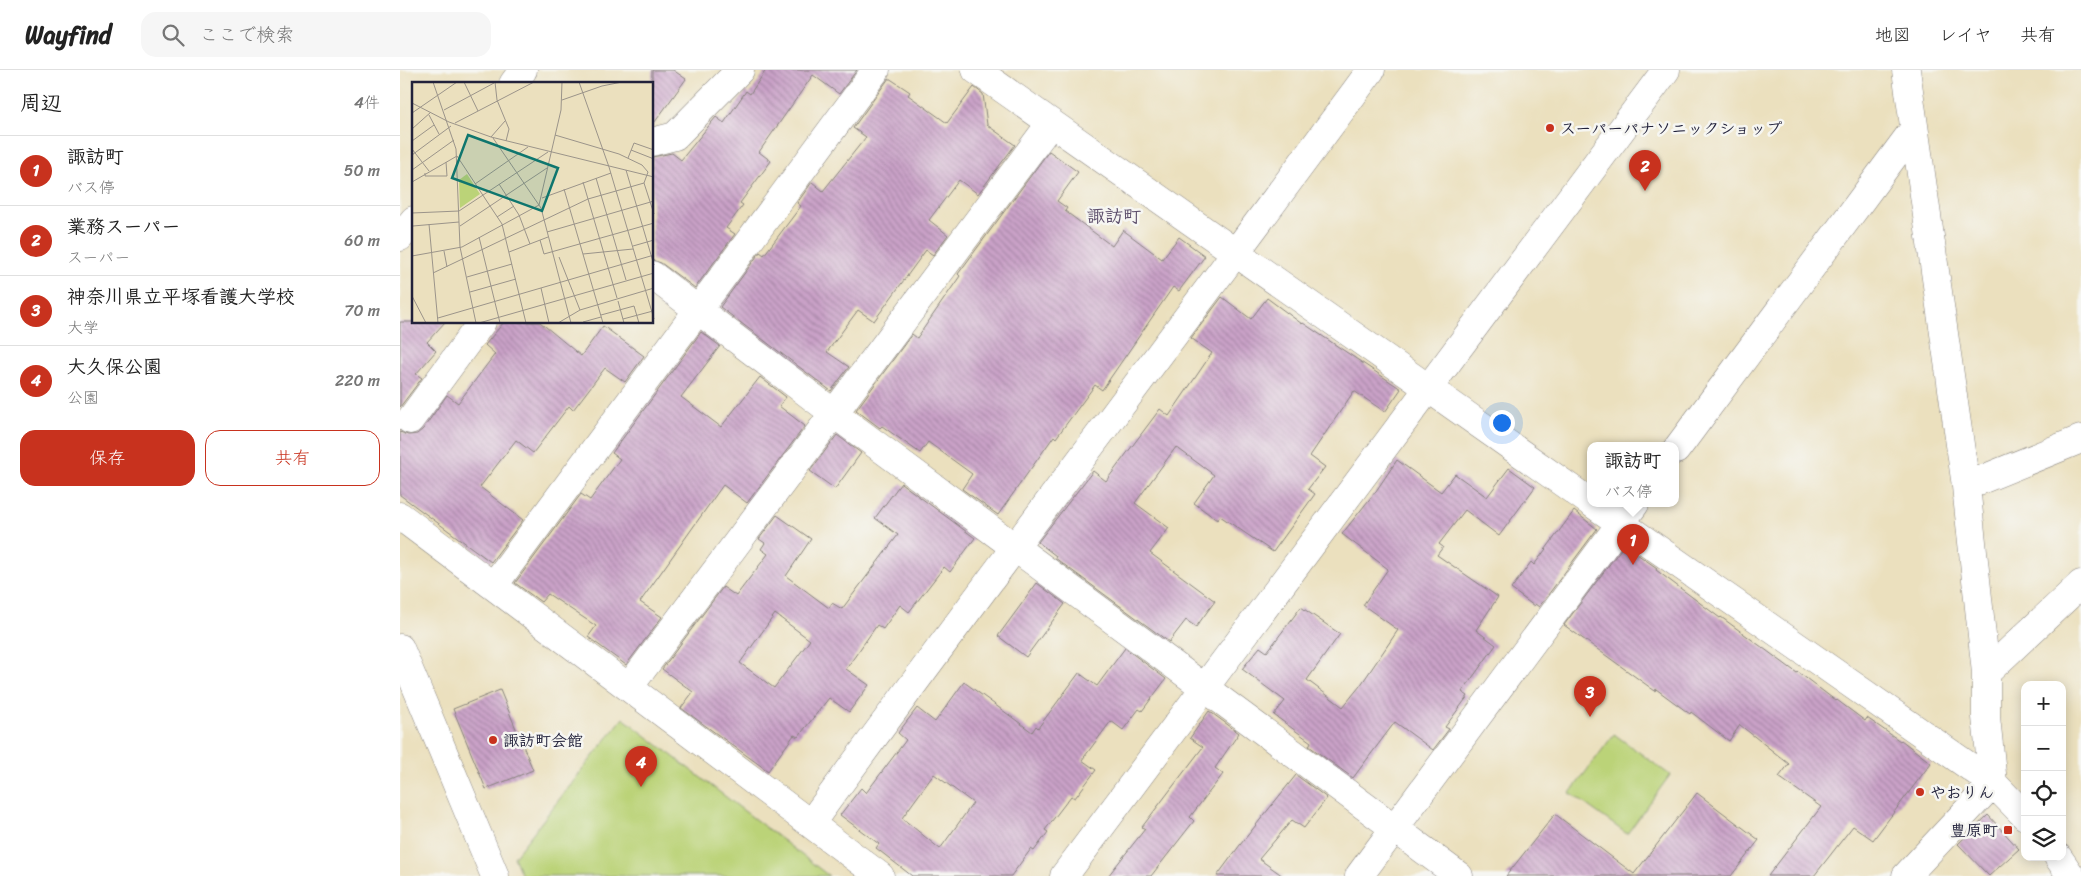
<!DOCTYPE html>
<html lang="ja">
<head>
<meta charset="utf-8">
<style>
	:root { --surface:#fff; --page:#f6f6f6; --text:#222; --muted:#767676; --line:#e0e0e0; --accent:#c8321e }
	body { margin:0; font-family:Sriracha,"Klee One",sans-serif; background:var(--page); color:var(--text) }
	.controls { position:absolute; right:15px; bottom:15px; display:grid; overflow:hidden; border-radius:10px; box-shadow:0 2px 12px #0003 }
	.controls button { width:45px; height:45px; display:grid; place-items:center; padding:0; border:0; border-bottom:1px solid var(--line); background:var(--surface); color:var(--text); font:25px sans-serif }
	.you { position:absolute; left:1101px; top:352px; width:18px; height:18px; margin:-12px; border:4px solid #fff; border-radius:50%; background:#1a73e8; box-shadow:0 0 0 8px #1a73e833 }
	.badge { display:grid; place-items:center; width:32px; height:32px; border-radius:50%; background:var(--accent); color:#fff; font-size:16px; font-weight:700 }
	.pin { position:absolute; translate:-50% -41px; filter:drop-shadow(0 1px 2px #0008) }
	.pin::after { content:''; position:absolute; top:26px; width:18px; height:15px; background:inherit; clip-path:polygon(0 0,100% 0,50% 100%) }
	.popup { position:absolute; left:1187px; top:372px; width:92px; height:65px; box-sizing:border-box; display:grid; place-content:center; border-radius:10px; background:var(--surface); filter:drop-shadow(0 1px 4px #0005); font-size:16px; white-space:nowrap; color:var(--muted) }
	.popup b { font-size:19px; color:var(--text) }
	.popup::after { content:''; position:absolute; left:50%; top:100%; margin-left:-10px; border:10px solid transparent; border-top-color:var(--surface) }
	.list { margin:0; padding:0; list-style:none }
	h2 { display:flex; justify-content:space-between; align-items:center; height:65px; margin:0; padding:0 20px; font-size:21px }
	h2 small { font-size:16px; font-weight:400; color:var(--muted) }
	.list li { display:grid; grid-template-columns:32px 1fr auto; gap:15px; align-items:center; box-sizing:border-box; height:70px; padding:0 20px; border-top:1px solid var(--line) }
	.list b { display:block; font-size:19px; white-space:nowrap }
	.list p { margin:0; font-size:16px; white-space:nowrap; color:var(--muted) }
	.list em { font-size:16px; font-style:normal; color:var(--muted) }
	.actions { display:flex; gap:10px; padding:15px 20px }
	.actions a { flex:1; padding:11px 0; border:1px solid var(--accent); border-radius:15px; text-align:center; font-size:18px; color:var(--accent) }
	.actions .main { background:var(--accent); color:#fff }
	.icon { flex:none; width:28px; height:28px; fill:none; stroke:currentColor; stroke-width:2; stroke-linecap:round; stroke-linejoin:round }
	.map { position:relative; flex:none; width:1681px; height:806px; overflow:hidden }
	header { display:flex; align-items:center; gap:30px; box-sizing:border-box; height:70px; padding:0 25px; background:var(--surface); border-bottom:1px solid var(--line) }
	header strong { font-size:24px }
	nav { display:flex; gap:28px; margin-inline-start:auto; font-size:18px }
	.search { width:350px; height:45px; background:var(--page); display:flex; align-items:center; gap:12px; box-sizing:border-box; padding:0 18px; border-radius:15px; color:var(--muted); font-size:19px }
	main { display:flex }
	aside { flex:1; background:var(--surface) }
	.map>svg:first-child { display:block }
	.green { fill:#bbd378; stroke:#6e7a5a }
	.building { fill:url(#building-back-hatch); fill-rule:evenodd }
	.lines { fill:none; stroke-linecap:round; stroke-linejoin:round }
	.minor-casing { stroke:#86817c; stroke-width:29 }
	.minor { stroke:#fff; stroke-width:28 }
	.poi-dot { fill:#c8321e; stroke:#f6f6f2; stroke-width:2 }
	.labels { text-anchor:middle; dominant-baseline:central; stroke-width:5; stroke-linejoin:round; paint-order:stroke }
	.poi-label { font-size:16px; font-weight:bold; fill:#22223b; stroke:#f6f6f2; text-anchor:start }
	.neighbourhood-label { font-size:18px; font-weight:bold; fill:#5d4f6c; stroke:#f6f6f2 }
	.inset-road { fill:none; stroke:#9b948a; stroke-width:1 }
	.view { fill:#0f766e; fill-opacity:0.15; stroke:#0f766e; stroke-width:2.5 }
	.inset-edge { fill:none; stroke:#22223b; stroke-width:2.5 }
</style>
</head>
<body>
<header>
<strong>Wayfind</strong>
<div class="search"><svg class="icon" aria-label="search" viewBox="0 0 24 24"><circle cx="10" cy="10" r="6"/><path d="M15 15l6 6"/></svg>ここで検索</div>
<nav><a>地図</a><a>レイヤ</a><a>共有</a></nav>
</header>
<main>
<aside>
<h2>周辺<small>4件</small></h2>
<ul class="list">
<li><span class="badge">1</span><div><b>諏訪町</b><p>バス停</p></div><em>50 m</em></li>
<li><span class="badge">2</span><div><b>業務スーパー</b><p>スーパー</p></div><em>60 m</em></li>
<li><span class="badge">3</span><div><b>神奈川県立平塚看護大学校</b><p>大学</p></div><em>70 m</em></li>
<li><span class="badge">4</span><div><b>大久保公園</b><p>公園</p></div><em>220 m</em></li>
</ul>
<div class="actions"><a class="main">保存</a><a>共有</a></div>
</aside>
<div class="map">
<svg width="1681" height="806" viewBox="0 0 1681 806">
	<defs>
		<pattern id="building-back-hatch" width="6" height="6" patternUnits="userSpaceOnUse" patternTransform="scale(1.25)"><rect width="6" height="6" fill="#caa2c8"/><path d="M-1 5l2 2M0 0l6 6M5-1l2 2" fill="none" stroke="#a484a4"/></pattern>
	</defs>
	<rect width="100%" height="100%" fill="#f6f6f2"/>
	<filter id="ink" filterUnits="userSpaceOnUse"><feTurbulence type="fractalNoise" baseFrequency=".02" numOctaves="2"/><feDisplacementMap in="SourceGraphic" scale="10" xChannelSelector="R" yChannelSelector="G"/><feConvolveMatrix kernelMatrix="1 2 1 2 8 2 1 2 1" color-interpolation-filters="sRGB"/></filter>
	<filter id="wash" filterUnits="userSpaceOnUse"><feTurbulence type="fractalNoise" baseFrequency=".0096" numOctaves="4" result="noise"/><feDisplacementMap in="SourceGraphic" scale="20" xChannelSelector="R" yChannelSelector="G"/><feGaussianBlur stdDeviation="1.12" result="paint"/><feColorMatrix in="noise" values="0 0 0 0 0 0 0 0 0 0 0 0 0 0 0 0 0 1.4 0 .05"/><feComposite in="paint" operator="in"/></filter>
	<g filter="url(#wash)">
		<rect width="100%" height="100%" fill="#ebe0be"/>
		<!-- green -->
		<path class="green" d="M 223,648 L 429,806 L 122,806 L 114,787 Z
			M 1214,664 L 1270,705 L 1227,764 L 1170,723 Z"/>
		<g id="blocks">
			<!-- building -->
			<path class="building" d="M 252,0 L 273,0 L 286,9 L 252,56 Z
				M 366,0 L 457,0 L 439,24 L 413,5 L 359,82 L 371,91 L 340,133 L 343,135 L 326,158 L 335,164 L 295,218 L 261,193 L 252,190 L 252,87 L 272,83 L 281,90 L 316,47 L 324,53 L 346,21 L 350,24 Z
				M 489,8 L 510,22 L 508,25 L 547,53 L 574,17 L 583,24 L 587,55 L 615,75 L 578,124 L 559,110 L 529,150 L 548,165 L 533,185 L 526,180 L 474,251 L 458,240 L 427,282 L 449,297 L 431,321 L 320,237 L 360,182 L 364,185 L 401,136 L 397,133 L 412,112 L 423,121 L 466,67 L 453,58 Z
				M 649,81 L 678,102 L 657,131 L 667,138 L 665,141 L 712,176 L 723,160 L 762,189 L 779,167 L 805,186 L 779,221 L 773,217 L 702,320 L 695,315 L 656,368 L 654,366 L 598,445 L 562,419 L 572,404 L 528,372 L 520,383 L 482,356 L 480,358 L 456,340 L 512,264 L 517,268 L 560,206 L 558,204 Z
				M 822,227 L 851,249 L 867,228 L 902,254 L 903,253 L 1001,319 L 985,342 L 954,321 L 910,386 L 925,397 L 908,419 L 915,424 L 873,482 L 820,446 L 817,450 L 794,433 L 814,405 L 776,377 L 735,433 L 769,458 L 750,483 L 815,531 L 796,557 L 786,550 L 769,572 L 655,488 L 656,486 L 638,472 L 693,401 L 706,411 L 760,339 L 769,346 L 812,283 L 791,268 Z
				M 0,252 L 45,252 L 27,272 L 36,281 L 16,304 L 22,308 L 0,337 Z
				M 104,252 L 140,252 L 181,286 L 203,256 L 244,286 L 225,312 L 205,298 L 173,340 L 169,336 L 133,383 L 116,370 L 80,417 L 123,450 L 91,492 L 0,425 L 0,362 L 8,365 L 17,364 L 23,359 L 47,325 L 58,333 L 95,284 L 85,275 Z
				M 301,262 L 320,276 L 281,327 L 321,357 L 360,307 L 386,327 L 379,336 L 405,356 L 347,433 L 323,415 L 240,532 L 262,547 L 226,595 L 188,567 L 196,556 L 148,524 L 141,532 L 115,513 L 181,424 L 190,430 L 220,389 L 212,383 Z
				M 437,365 L 461,383 L 435,419 L 410,401 Z
				M 997,390 L 1041,422 L 1055,404 L 1087,427 L 1109,398 L 1135,417 L 1099,466 L 1065,440 L 1039,474 L 1043,477 L 1037,485 L 1098,527 L 1076,560 L 1096,575 L 1062,622 L 1068,626 L 1045,657 L 1049,659 L 1033,680 L 995,652 L 953,708 L 909,676 L 911,672 L 874,645 L 885,631 L 842,599 L 860,577 L 867,582 L 901,537 L 940,564 L 907,610 L 943,637 L 960,616 L 998,560 L 963,535 L 988,499 L 942,464 L 976,421 Z
				M 501,413 L 575,468 L 550,502 L 544,497 L 509,542 L 500,535 L 483,559 L 477,555 L 446,599 L 469,615 L 449,642 L 429,628 L 398,667 L 394,665 L 368,701 L 281,638 L 293,622 L 262,599 L 323,517 L 336,526 L 368,484 L 361,479 L 365,473 L 359,469 L 377,445 L 411,469 L 386,506 L 429,538 L 432,533 L 442,539 L 498,465 L 475,448 ZM 375,544 L 410,570 L 374,618 L 340,593 Z
				M 1174,441 L 1197,459 L 1139,537 L 1135,534 L 1134,536 L 1111,519 L 1131,492 L 1134,495 Z
				M 1224,475 L 1257,498 L 1256,500 L 1320,548 L 1321,547 L 1397,603 L 1398,602 L 1436,631 L 1437,630 L 1465,651 L 1467,648 L 1500,671 L 1501,670 L 1531,693 L 1473,770 L 1453,756 L 1414,806 L 1368,806 L 1421,737 L 1379,707 L 1389,694 L 1340,655 L 1329,671 L 1291,642 L 1290,644 L 1256,619 L 1255,621 L 1164,555 Z
				M 637,513 L 665,534 L 626,587 L 598,566 Z
				M 725,578 L 766,609 L 742,641 L 739,639 L 723,660 L 711,651 L 682,690 L 696,700 L 675,728 L 671,726 L 645,760 L 648,762 L 634,781 L 631,779 L 611,806 L 512,806 L 476,778 L 479,774 L 440,745 L 461,718 L 466,723 L 506,670 L 498,663 L 517,638 L 535,652 L 564,612 L 632,662 L 636,656 L 638,658 L 679,603 L 697,616 ZM 534,704 L 573,733 L 540,779 L 502,748 Z
				M 100,620 L 133,700 L 86,719 L 53,639 Z
				M 809,641 L 839,663 L 815,698 L 823,704 L 790,747 L 794,751 L 751,806 L 708,806 L 745,759 L 742,757 L 803,677 L 790,668 Z
				M 896,705 L 927,728 L 904,758 L 892,750 L 859,789 L 883,806 L 817,806 L 840,775 Z
				M 1297,723 L 1359,770 L 1331,806 L 1106,806 L 1155,744 L 1234,804 Z
				M 1588,745 L 1619,779 L 1589,806 L 1558,774 Z"/>
		</g>
	</g>
	<g filter="url(#ink)">
		<use href="#blocks" fill-opacity="0" stroke="#86817c" stroke-width="1"/>
		<g class="lines">
			<defs>
				<path id="minor" d="M 576,0 L 1190,432
					M 113,14 L 123,0
					M 252,72 L 275,66 L 340,0
					M 0,167 L 14,150
					M 252,205 L 444,351 L 1059,806
					M 10,350 L 82,252
					M 1276,380 L 1514,59
					M 1566,416 L 1681,369
					M 1193,434 L 1593,713 L 1625,746
					M 0,446 L 480,806
					M 94,515 L 476,0
					M 0,578 L 95,806
					M 1586,603 L 1681,514
					M 229,617 L 651,53
					M 411,753 C 595,500 786,252 971,0
					M 1658,787 L 1671,806
					M 664,806 L 1266,0
					M 959,806 L 1235,434
					M 1506,806 L 1593,713 L 1586,647 L 1586,603 L 1566,416 L 1506,0"/>
			</defs>
			<!-- minor casing -->
			<use href="#minor" class="minor-casing"/>
			<!-- minor -->
			<use href="#minor" class="minor"/>
		</g>
	</g>
	<!-- markers -->
	<g class="poi-dot">
		<circle cx="1150" cy="58" r="5"/>
		<circle cx="93" cy="670" r="5"/>
		<circle cx="1520" cy="722" r="5"/>
		<rect x="1603" y="755" width="10" height="10" rx="2.5"/>
	</g>
	<g class="labels">
		<!-- poi labels -->
		<g class="poi-label">
			<text x="1160" y="58">スーパーパナソニックショップ</text>
			<text x="103" y="670">諏訪町会館</text>
			<text x="1530" y="722">やおりん</text>
			<text x="1598" y="760" text-anchor="end">豊原町</text>
		</g>
		<!-- neighbourhood labels -->
		<g class="neighbourhood-label">
			<text x="714" y="146">諏訪町</text>
		</g>
	</g>
	<!-- overview -->
	<g transform="translate(12 12)">
		<rect width="241" height="241" fill="#ebe0be"/>
		<path d="M 55,92 L 68,112 L 48,126 L 47,98 Z" fill="#bbd378"/>
		<path class="inset-road" d="M 21,0 L 44,67 L 48,165 L 64,241M 52,0 L 66,29M 83,0 L 85,18 L 97,47 L 94,59M 167,0 L 197,85 L 242,237M 150,18 L 190,4 L 210,0M 0,21 L 37,40 L 79,55 L 242,95M 32,28 L 82,1M 0,31 L 45,0M 17,33 L 27,52M 43,41 L 122,0M 0,47 L 19,30M 143,53 L 207,72 L 230,83 L 236,90 L 232,101 L 242,132M 79,55 L 93,39M 81,56 L 129,126 L 159,241M 0,59 L 22,43M 0,67 L 17,89M 219,68 L 242,77M 0,73 L 39,44M 216,76 L 222,61 L 242,68M 0,88 L 42,58M 214,88 L 242,183M 13,91 L 13,94 L 35,94 L 34,80M 184,96 L 214,198M 0,100 L 45,74 L 78,124 L 48,144M 171,100 L 205,216M 63,102 L 116,65M 87,102 L 107,133 L 118,162M 152,107 L 191,241M 130,116 L 199,91M 0,131 L 47,129 L 136,70M 85,135 L 102,124M 17,142 L 26,241M 1,144 L 47,140M 135,150 L 242,119M 67,155 L 88,241M 128,158 L 132,172 L 242,141M 221,164 L 242,158M 32,169 L 35,185M 97,170 L 136,155M 171,172 L 221,167M 0,174 L 50,165 L 127,123 L 149,28 L 150,0M 147,175 L 168,228M 21,191 L 176,117 L 232,101M 55,195 L 100,182M 129,206 L 137,241M 58,210 L 104,197M 0,214 L 14,241M 206,219 L 212,241M 189,233 L 222,224 L 227,241M 26,236 L 242,173M 211,237 L 241,229M 171,240 L 189,235M 67,241 L 242,191M 114,241 L 90,142 L 78,124 L 135,86M 146,241 L 168,228 L 242,206"/>
		<path class="view" d="M 56,53 L 146,86 L 130,129 L 40,96 Z"/>
		<rect width="241" height="241" class="inset-edge"/>
	</g>
</svg>
<div class="controls">
<button>+</button>
<button>−</button>
<button><svg class="icon" aria-label="locate" viewBox="0 0 24 24"><circle cx="12" cy="12" r="6"/><path d="M12 2v4M12 18v4M2 12h4M18 12h4"/></svg></button>
<button><svg class="icon" aria-label="layers" viewBox="0 0 24 24"><path d="M12 4l9 5-9 5-9-5zM3 14l9 5 9-5"/></svg></button>
</div>
<div class="you"></div>
<div class="pin badge" style="left:1233px;top:495px">1</div>
<div class="popup"><b>諏訪町</b>バス停</div>
<div class="pin badge" style="left:1245px;top:121px">2</div>
<div class="pin badge" style="left:1190px;top:647px">3</div>
<div class="pin badge" style="left:241px;top:717px">4</div>
</div>
</main>
</body>
</html>
